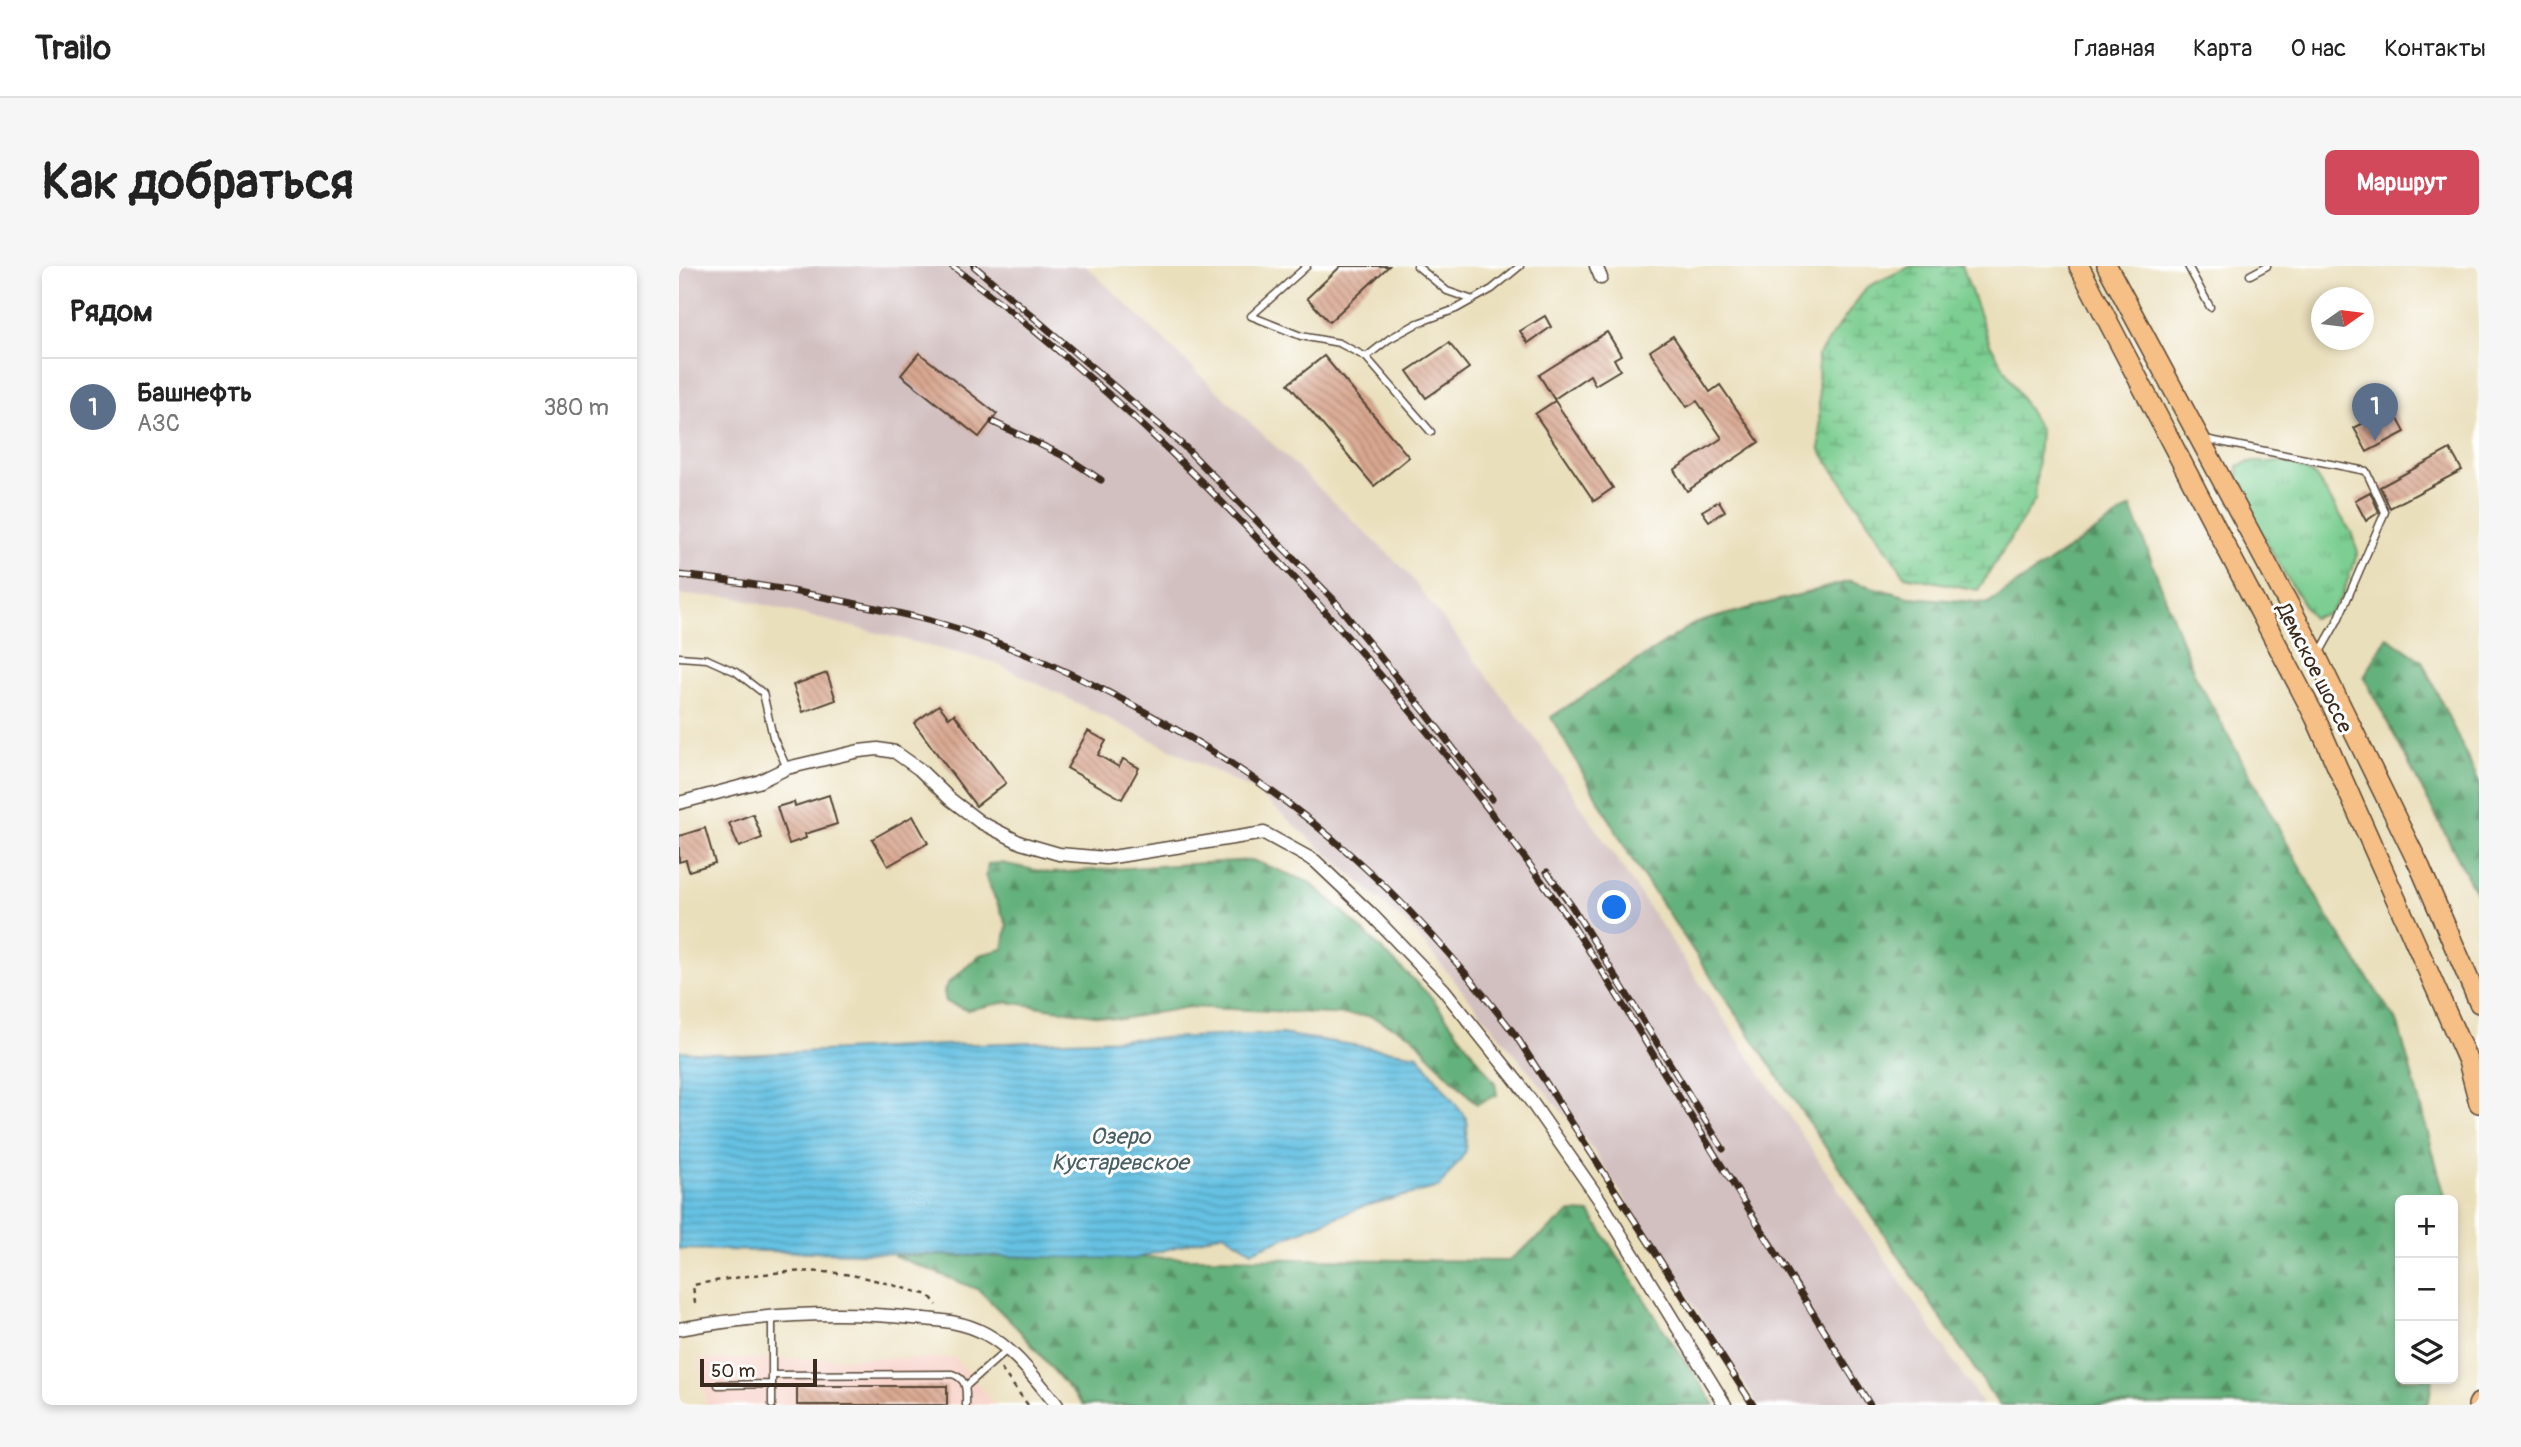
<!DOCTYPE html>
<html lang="ru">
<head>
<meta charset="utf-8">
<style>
	:root { --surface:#fff; --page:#f6f6f6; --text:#222; --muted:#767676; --line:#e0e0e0; --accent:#d1495b }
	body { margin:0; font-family:Pangolin,sans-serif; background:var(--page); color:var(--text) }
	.controls { position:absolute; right:21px; bottom:21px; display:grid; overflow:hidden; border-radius:10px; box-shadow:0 4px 10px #0003 }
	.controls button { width:63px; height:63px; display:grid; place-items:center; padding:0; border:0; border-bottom:2px solid var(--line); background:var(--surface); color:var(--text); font:35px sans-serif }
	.compass { position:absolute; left:1632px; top:21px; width:63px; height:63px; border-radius:50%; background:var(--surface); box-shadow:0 4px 10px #0003; rotate:76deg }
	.scale { position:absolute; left:21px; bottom:18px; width:117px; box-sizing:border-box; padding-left:7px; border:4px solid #3b2a1e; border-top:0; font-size:19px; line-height:24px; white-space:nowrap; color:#3b2a1e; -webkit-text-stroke:5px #fff; paint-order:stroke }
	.you { position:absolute; left:936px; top:642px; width:24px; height:24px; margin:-18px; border:5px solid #fff; border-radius:50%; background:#1a73e8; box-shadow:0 0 0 10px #1a73e833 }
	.badge { display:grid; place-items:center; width:46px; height:46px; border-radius:50%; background:var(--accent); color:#fff; font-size:23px; font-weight:700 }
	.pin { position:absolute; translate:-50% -58px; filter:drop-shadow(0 2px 4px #0008) }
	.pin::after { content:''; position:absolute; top:37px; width:24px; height:21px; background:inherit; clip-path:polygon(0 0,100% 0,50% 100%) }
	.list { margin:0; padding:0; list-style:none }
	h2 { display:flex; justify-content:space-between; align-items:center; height:91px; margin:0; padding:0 28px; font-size:30px }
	h2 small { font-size:23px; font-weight:400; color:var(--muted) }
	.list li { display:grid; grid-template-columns:46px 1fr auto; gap:21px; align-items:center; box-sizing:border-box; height:98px; padding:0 28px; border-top:2px solid var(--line) }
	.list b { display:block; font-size:26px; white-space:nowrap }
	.list p { margin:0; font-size:23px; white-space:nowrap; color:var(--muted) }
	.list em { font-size:23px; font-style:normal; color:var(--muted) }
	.icon { flex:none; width:38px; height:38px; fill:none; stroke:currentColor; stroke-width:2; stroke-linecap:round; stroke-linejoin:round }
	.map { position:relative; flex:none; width:1800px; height:1139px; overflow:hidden; border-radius:10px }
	header { display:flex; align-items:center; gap:42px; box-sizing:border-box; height:98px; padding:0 35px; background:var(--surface); border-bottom:2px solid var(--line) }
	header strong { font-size:33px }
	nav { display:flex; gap:38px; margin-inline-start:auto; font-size:24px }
	.intro { display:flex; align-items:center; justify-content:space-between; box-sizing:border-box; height:168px; padding:0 42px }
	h1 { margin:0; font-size:49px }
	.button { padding:18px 32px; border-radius:10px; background:var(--accent); color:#fff; font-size:24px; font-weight:700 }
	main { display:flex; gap:42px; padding:0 42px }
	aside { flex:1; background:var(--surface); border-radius:10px; box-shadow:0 4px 10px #0003 }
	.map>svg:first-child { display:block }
	.built { fill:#f7d1c7 }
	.industrial { fill:#d2bfc0 }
	.grass { fill:url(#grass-tufts); stroke:#5b7c58; stroke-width:2 }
	.forest { fill:url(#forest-firs); stroke:#506e4c; stroke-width:2 }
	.wetland { fill:url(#wetland-marsh); stroke:#5b7c58; stroke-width:2 }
	.water { fill:url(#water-rules); stroke:#507680; stroke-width:2 }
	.building { fill:url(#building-back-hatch) }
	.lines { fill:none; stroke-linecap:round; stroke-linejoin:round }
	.service-casing { stroke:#554536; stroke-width:9 }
	.minor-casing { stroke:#554536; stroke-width:15 }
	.primary-casing { stroke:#554536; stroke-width:22 }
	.path { stroke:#554536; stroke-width:2.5; stroke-dasharray:5 5; stroke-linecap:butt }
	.service { stroke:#fff; stroke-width:6 }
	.minor { stroke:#fff; stroke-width:12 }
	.primary { stroke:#f5bf86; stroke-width:19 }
	.rail-casing { stroke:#3b2a1e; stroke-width:7 }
	.rail { stroke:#fff; stroke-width:4.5; stroke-dasharray:13; stroke-linecap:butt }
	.labels { text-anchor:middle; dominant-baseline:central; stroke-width:6; stroke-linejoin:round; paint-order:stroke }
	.street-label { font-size:21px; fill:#3b2a1e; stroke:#fff }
	.water-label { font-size:23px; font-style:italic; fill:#4a5f63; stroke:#fff }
</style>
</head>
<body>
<header>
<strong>Trailo</strong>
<nav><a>Главная</a><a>Карта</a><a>О нас</a><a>Контакты</a></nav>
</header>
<div class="intro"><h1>Как добраться</h1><a class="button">Маршрут</a></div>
<main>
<aside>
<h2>Рядом<small></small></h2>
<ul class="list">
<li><span class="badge" style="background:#5c6f8a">1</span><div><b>Башнефть</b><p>АЗС</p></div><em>380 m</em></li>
</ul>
</aside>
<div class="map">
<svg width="1800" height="1139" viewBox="0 0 1800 1139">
	<defs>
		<pattern id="grass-tufts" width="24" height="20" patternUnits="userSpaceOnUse" patternTransform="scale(1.75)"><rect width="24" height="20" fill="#7bce91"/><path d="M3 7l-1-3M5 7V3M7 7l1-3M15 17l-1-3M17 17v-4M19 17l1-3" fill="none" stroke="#66a776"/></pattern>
		<pattern id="forest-firs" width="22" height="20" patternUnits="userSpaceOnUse" patternTransform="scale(1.75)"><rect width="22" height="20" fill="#64b17b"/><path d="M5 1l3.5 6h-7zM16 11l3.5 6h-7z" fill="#549064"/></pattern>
		<pattern id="wetland-marsh" width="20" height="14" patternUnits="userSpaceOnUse" patternTransform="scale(1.75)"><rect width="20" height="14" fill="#7bce91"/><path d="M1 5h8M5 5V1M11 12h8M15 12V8" fill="none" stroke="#66a776"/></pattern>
		<pattern id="water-rules" width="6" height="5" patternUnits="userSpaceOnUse" patternTransform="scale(1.75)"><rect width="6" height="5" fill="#65c1e3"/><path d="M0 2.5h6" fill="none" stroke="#549db7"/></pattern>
		<pattern id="building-back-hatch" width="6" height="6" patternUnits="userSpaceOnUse" patternTransform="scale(1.75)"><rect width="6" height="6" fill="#d9a790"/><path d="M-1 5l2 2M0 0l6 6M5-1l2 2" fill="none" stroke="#b18875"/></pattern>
	</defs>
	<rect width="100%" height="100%" fill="#fff"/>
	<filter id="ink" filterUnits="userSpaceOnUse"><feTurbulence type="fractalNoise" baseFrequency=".0143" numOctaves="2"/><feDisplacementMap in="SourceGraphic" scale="14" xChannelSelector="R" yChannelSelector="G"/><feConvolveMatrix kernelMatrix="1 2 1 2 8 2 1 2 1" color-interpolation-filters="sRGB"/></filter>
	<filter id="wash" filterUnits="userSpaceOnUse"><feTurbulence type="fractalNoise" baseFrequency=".00686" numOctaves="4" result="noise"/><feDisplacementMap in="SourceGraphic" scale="28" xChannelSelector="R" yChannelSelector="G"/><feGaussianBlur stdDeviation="1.57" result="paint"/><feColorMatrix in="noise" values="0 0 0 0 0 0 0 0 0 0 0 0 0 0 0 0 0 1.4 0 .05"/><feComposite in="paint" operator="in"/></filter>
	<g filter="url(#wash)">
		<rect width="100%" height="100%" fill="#eadfbb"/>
		<!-- built -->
		<path class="built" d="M 277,1092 L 316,1139 L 28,1139 L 20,1093 Z"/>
		<!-- industrial -->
		<path class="industrial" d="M 0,0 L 407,0 L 726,304 L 859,476 L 1304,1139 L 1079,1139 L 913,882 L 731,661 L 578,526 L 315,396 L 54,331 L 0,329 Z"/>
		<!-- grass -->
		<path class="grass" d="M 1570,196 L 1606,196 L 1623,202 L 1637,211 L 1672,266 L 1679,286 L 1663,330 L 1650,347 L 1633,352 C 1613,318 1556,236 1559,200 Z"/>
		<!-- forest -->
		<path class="forest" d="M 1452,241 L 1515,407 L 1645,645 L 1719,758 L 1767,934 L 1721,934 L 1721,1113 L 1753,1113 L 1750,1135 L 1746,1139 L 1320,1139 L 954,595 L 872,451 L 1016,357 L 1171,315 L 1230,331 L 1309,337 Z
			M 1708,371 L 1743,395 L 1800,516 L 1800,633 L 1685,411 Z
			M 573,594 L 630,616 L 655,637 L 753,732 L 816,817 L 818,829 L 798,838 L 757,797 L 733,769 L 691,750 L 510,741 L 442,753 L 328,736 L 288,744 L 267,736 L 265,725 L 268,718 L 301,689 L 324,683 L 328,659 L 307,612 L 309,598 L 322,597 L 371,607 Z
			M 892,946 L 911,947 L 983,1061 L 1036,1139 L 404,1139 L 339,1063 L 300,1024 L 214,989 L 829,995 Z"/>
		<!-- wetland -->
		<path class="wetland" d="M 1232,0 L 1283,0 L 1311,78 L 1361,164 L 1356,234 L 1299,324 L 1226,310 L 1141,184 L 1139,89 L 1188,21 Z"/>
		<!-- water -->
		<path class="water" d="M 602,768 L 739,789 L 788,853 L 786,887 L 760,921 L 685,940 L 573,985 L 544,967 L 455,993 L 0,983 L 0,785 L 64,789 L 265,779 Z"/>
		<g id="blocks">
			<!-- building -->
			<path class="building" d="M 662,0 L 710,0 L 650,56 L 628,32 Z
				M 866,50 L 872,61 L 849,77 L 841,65 Z
				M 928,66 L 942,89 L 935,93 L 941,104 L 916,119 L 911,109 L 875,133 L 860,109 Z
				M 994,70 L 1031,126 L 1041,119 L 1080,176 L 1008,225 L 995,204 L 1043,172 L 1018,135 L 1008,141 L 971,85 Z
				M 770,77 L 790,102 L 747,132 L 728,105 Z
				M 240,87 L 318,148 L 300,171 L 222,109 Z
				M 645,90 L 730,191 L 695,220 L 609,118 Z
				M 876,135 L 934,222 L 915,235 L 856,148 Z
				M 1713,142 L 1726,166 L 1688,186 L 1675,162 Z
				M 1771,183 L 1783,204 L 1711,242 L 1701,221 Z
				M 1691,226 L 1700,246 L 1687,255 L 1676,234 Z
				M 1040,235 L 1046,245 L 1030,255 L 1023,245 Z
				M 148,407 L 157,434 L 124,446 L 114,419 Z
				M 260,439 L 270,452 L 275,448 L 327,517 L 297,540 L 235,457 Z
				M 409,465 L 427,475 L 419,489 L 440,501 L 444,493 L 460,502 L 443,533 L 388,502 Z
				M 150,529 L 158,558 L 126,568 L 127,572 L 110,578 L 98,541 L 115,536 L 116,540 Z
				M 74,548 L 83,572 L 60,581 L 50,557 Z
				M 234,550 L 249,577 L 209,600 L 193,573 Z
				M 26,562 L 36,597 L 10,605 L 7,594 L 0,596 L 0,570 Z
				M 118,1120 L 268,1120 L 268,1139 L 118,1139 Z"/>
		</g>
	</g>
	<g filter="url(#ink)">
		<use href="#blocks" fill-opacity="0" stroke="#554536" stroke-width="2"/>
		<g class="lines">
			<defs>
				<path id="service" d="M 628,0 L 572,50 L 622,70 L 660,77 L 687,91
					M 738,0 L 768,25 L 794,34
					M 1509,0 L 1531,41
					M 1571,9 L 1588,0
					M 752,166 L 687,91 L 710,73 L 739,57 L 777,43 L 813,23 L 841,0
					M 1526,173 L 1687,205 L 1706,246 L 1659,354 L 1641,386
					M 0,391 L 28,393 L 57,406 L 84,427 L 94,471 L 108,502
					M 93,1052 L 93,1139
					M 93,1109 L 273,1108 C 289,1113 287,1125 287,1139
					M 39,1119 L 93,1118
					M 287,1120 L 329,1083"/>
				<path id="minor" d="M 917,0 L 922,12
					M 0,537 L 79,516 L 108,502 L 180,485 L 199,483 L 216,486 L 240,503 L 271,533 L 301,556 L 342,577 L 380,588 L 427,592 L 585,567 L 636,595 L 692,648 L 765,724 L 840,818 L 920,933 L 1046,1139
					M 0,1063 C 76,1049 157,1044 234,1052 C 259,1054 284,1055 307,1068 C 336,1084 357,1114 378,1139"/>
				<path id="primary" d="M 1400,0 L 1636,451 L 1789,795 L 1800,837
					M 1428,0 L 1638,391 L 1741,601 L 1800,737
					M 1799,1139 L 1800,1137"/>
			</defs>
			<!-- service casing -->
			<use href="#service" class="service-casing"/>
			<!-- minor casing -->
			<use href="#minor" class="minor-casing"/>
			<!-- primary casing -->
			<use href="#primary" class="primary-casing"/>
			<!-- path -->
			<path class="path" d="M 16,1037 L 14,1019 C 63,1010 116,1001 165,1008 C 194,1012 222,1022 250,1029 L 258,1039
				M 322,1103 L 349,1139"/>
			<!-- service -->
			<use href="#service" class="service"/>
			<!-- minor -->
			<use href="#minor" class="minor"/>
			<!-- primary -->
			<use href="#primary" class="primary"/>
			<defs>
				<path id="rail" d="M 273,0 C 327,39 378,83 428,127 C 599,280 749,455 882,642 C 921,699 956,759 992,818 C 1058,925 1124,1032 1191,1139
					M 295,0 L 507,182 L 654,333 L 747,447 L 813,533
					M 314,156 L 387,191 L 422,214
					M 0,309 C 60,315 119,325 178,338 C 215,346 254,354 291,367 C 421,412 571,498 673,590 C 734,644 788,706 837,770 L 1074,1139
					M 868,606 L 892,639 L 1044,883"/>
			</defs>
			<!-- rail casing -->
			<use href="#rail" class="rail-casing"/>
			<!-- rail -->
			<use href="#rail" class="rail"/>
		</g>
	</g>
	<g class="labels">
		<!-- street labels -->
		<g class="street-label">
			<text transform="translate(1635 402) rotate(63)">Демское шоссе</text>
		</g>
		<!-- water labels -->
		<g class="water-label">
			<text x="441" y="870">Озеро<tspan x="441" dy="26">Кустаревское</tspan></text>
		</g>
	</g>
</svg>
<div class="controls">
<button>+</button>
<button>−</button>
<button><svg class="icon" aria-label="layers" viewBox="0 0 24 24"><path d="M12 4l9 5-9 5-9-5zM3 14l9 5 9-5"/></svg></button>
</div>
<svg class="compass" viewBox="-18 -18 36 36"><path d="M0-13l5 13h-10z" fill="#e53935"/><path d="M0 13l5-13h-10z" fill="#767676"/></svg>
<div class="scale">50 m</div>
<div class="you"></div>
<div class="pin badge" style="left:1696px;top:175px;background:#5c6f8a">1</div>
</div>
</main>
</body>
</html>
